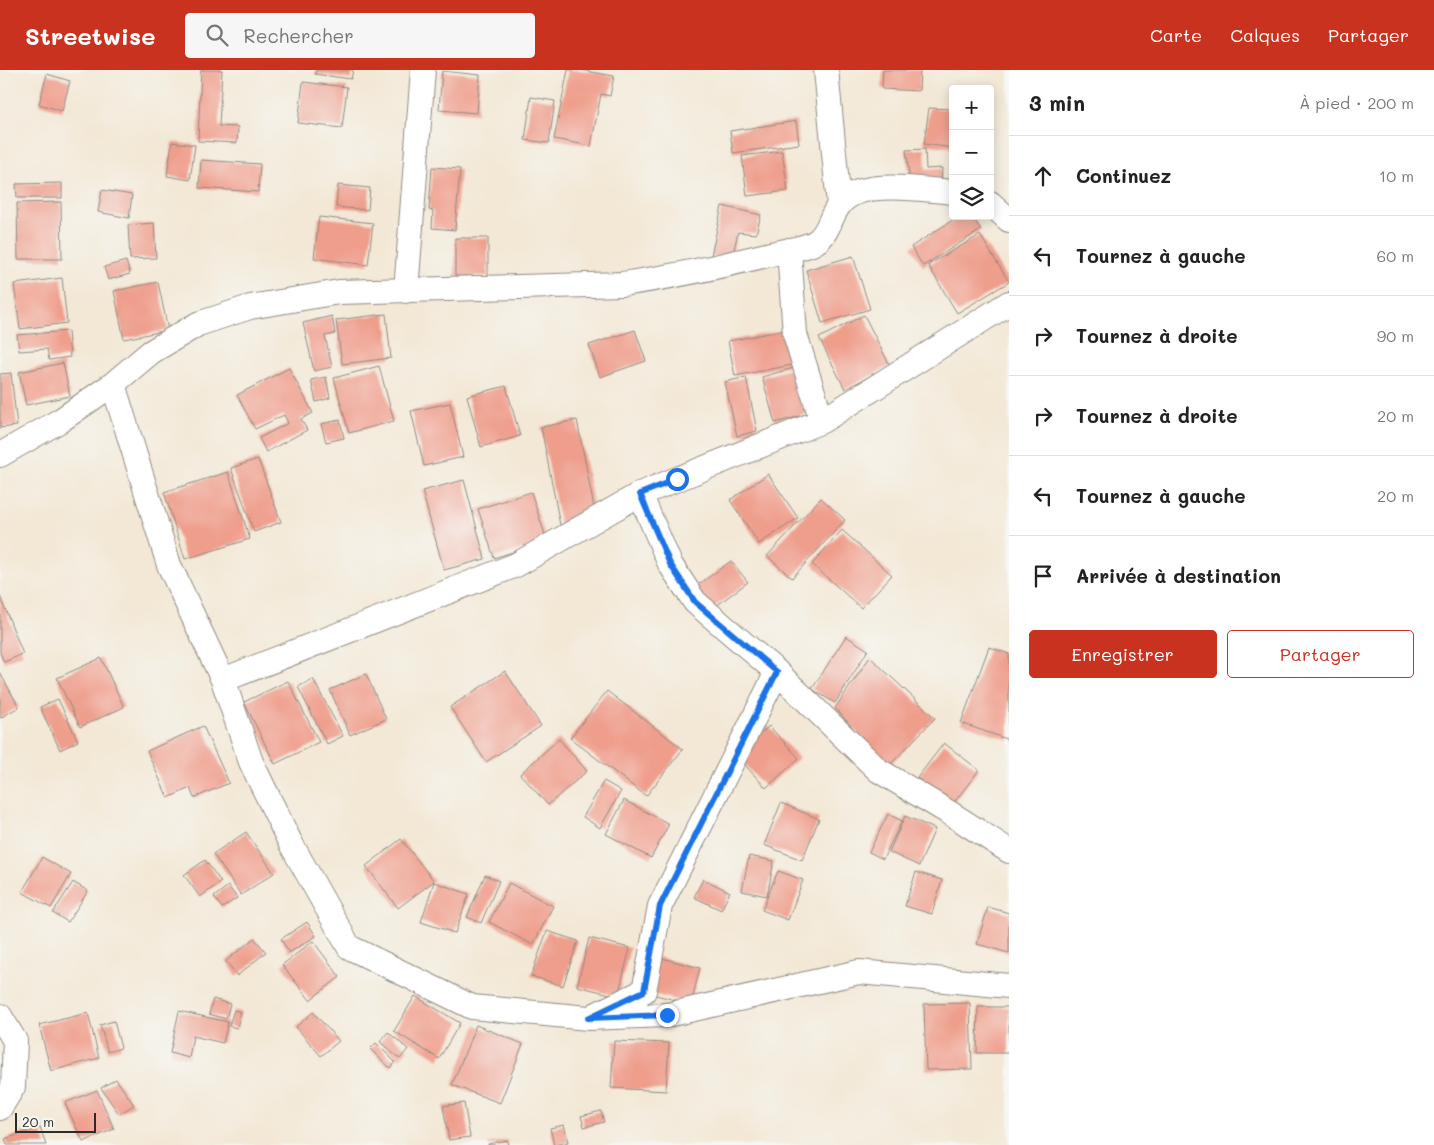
<!DOCTYPE html>
<html lang="fr">
<head>
<meta charset="utf-8">
<style>
	:root { --surface:#fff; --page:#f6f6f6; --text:#222; --muted:#767676; --line:#e0e0e0; --accent:#c8321e }
	body { margin:0; font-family:Mali,sans-serif; background:var(--page); color:var(--text) }
	.controls { position:absolute; right:15px; top:15px; display:grid; overflow:hidden; border-radius:5px; box-shadow:0 2px 12px #0003 }
	.controls button { width:45px; height:45px; display:grid; place-items:center; padding:0; border:0; border-bottom:1px solid var(--line); background:var(--surface); color:var(--text); font:25px sans-serif }
	.scale { position:absolute; left:15px; bottom:12px; width:81px; box-sizing:border-box; padding-left:5px; border:2px solid #2b2b2b; border-top:0; font-size:14px; line-height:18px; white-space:nowrap; color:#2b2b2b; -webkit-text-stroke:4px #f6f6f2; paint-order:stroke }
	.stop { position:absolute; width:15px; height:15px; margin:-11px; border:4px solid #1a73e8; border-radius:50%; background:#fff }
	.stop.end { background:#1a73e8; border-color:#fff; box-shadow:0 1px 5px #0008 }
	.list { margin:0; padding:0; list-style:none }
	h2 { display:flex; justify-content:space-between; align-items:center; height:65px; margin:0; padding:0 20px; font-size:21px }
	h2 small { font-size:16px; font-weight:400; color:var(--muted) }
	.list li { display:grid; grid-template-columns:32px 1fr auto; gap:15px; align-items:center; box-sizing:border-box; height:80px; padding:0 20px; border-top:1px solid var(--line) }
	.list b { display:block; font-size:19px; white-space:nowrap }
	.list em { font-size:16px; font-style:normal; color:var(--muted) }
	.actions { display:flex; gap:10px; padding:15px 20px }
	.actions a { flex:1; padding:11px 0; border:1px solid var(--accent); border-radius:5px; text-align:center; font-size:18px; color:var(--accent) }
	.actions .main { background:var(--accent); color:#fff }
	.icon { flex:none; width:28px; height:28px; fill:none; stroke:currentColor; stroke-width:2; stroke-linecap:round; stroke-linejoin:round }
	.map { position:relative; flex:none; width:1009px; height:1075px; overflow:hidden }
	header { display:flex; align-items:center; gap:30px; box-sizing:border-box; height:70px; padding:0 25px; background:var(--accent); color:#fff }
	header strong { font-size:24px }
	nav { display:flex; gap:28px; margin-inline-start:auto; font-size:18px }
	.search { width:350px; height:45px; background:var(--page); display:flex; align-items:center; gap:12px; box-sizing:border-box; padding:0 18px; border-radius:5px; color:var(--muted); font-size:19px }
	main { display:flex }
	aside { flex:1; background:var(--surface) }
	.map>svg:first-child { display:block }
	.building { fill:#ef9e8c }
	.lines { fill:none; stroke-linecap:round; stroke-linejoin:round }
	.minor-casing { stroke:#8f8a80; stroke-width:26 }
	.minor { stroke:#fff; stroke-width:24 }
	.route { stroke:#1a73e8; stroke-width:6 }
</style>
</head>
<body>
<header>
<strong>Streetwise</strong>
<div class="search"><svg class="icon" aria-label="search" viewBox="0 0 24 24"><circle cx="10" cy="10" r="6"/><path d="M15 15l6 6"/></svg>Rechercher</div>
<nav><a>Carte</a><a>Calques</a><a>Partager</a></nav>
</header>
<main>
<div class="map">
<svg width="1009" height="1075" viewBox="0 0 1009 1075">
	<rect width="100%" height="100%" fill="#f6f6f2"/>
	<filter id="ink" filterUnits="userSpaceOnUse"><feTurbulence type="fractalNoise" baseFrequency=".02" numOctaves="2"/><feDisplacementMap in="SourceGraphic" scale="10" xChannelSelector="R" yChannelSelector="G"/><feConvolveMatrix kernelMatrix="1 2 1 2 8 2 1 2 1" color-interpolation-filters="sRGB"/></filter>
	<filter id="wash" filterUnits="userSpaceOnUse"><feTurbulence type="fractalNoise" baseFrequency=".0096" numOctaves="4" result="noise"/><feDisplacementMap in="SourceGraphic" scale="20" xChannelSelector="R" yChannelSelector="G"/><feGaussianBlur stdDeviation="1.12" result="paint"/><feColorMatrix in="noise" values="0 0 0 0 0 0 0 0 0 0 0 0 0 0 0 0 0 1.4 0 .05"/><feComposite in="paint" operator="in"/></filter>
	<g filter="url(#wash)">
		<rect width="100%" height="100%" fill="#f3e8d6"/>
		<g id="blocks">
			<!-- building -->
			<path class="building" d="M 201,0 L 222,0 L 219,56 L 238,57 L 237,73 L 198,71 Z
				M 316,0 L 353,0 L 351,9 L 315,4 Z
				M 568,0 L 580,0 L 614,6 L 610,26 L 601,24 L 591,76 L 554,69 Z
				M 883,0 L 920,0 L 919,21 L 882,19 Z
				M 442,1 L 480,5 L 477,43 L 439,40 Z
				M 47,4 L 70,11 L 62,41 L 39,34 Z
				M 303,12 L 347,17 L 342,58 L 298,53 Z
				M 531,27 L 555,31 L 549,73 L 525,70 Z
				M 929,38 L 953,39 L 953,78 L 924,74 Z
				M 796,51 L 799,74 L 733,83 L 730,61 Z
				M 172,72 L 195,75 L 190,110 L 167,106 Z
				M 925,79 L 926,99 L 942,98 L 941,116 L 911,120 L 906,80 Z
				M 782,81 L 788,121 L 747,126 L 742,86 Z
				M 201,90 L 260,94 L 258,122 L 199,118 Z
				M 432,97 L 460,99 L 455,160 L 432,158 L 433,141 L 429,140 Z
				M 62,113 L 62,128 L 17,128 L 16,114 Z
				M 338,115 L 370,118 L 368,140 L 336,137 Z
				M 102,120 L 132,125 L 129,148 L 98,142 Z
				M 61,132 L 62,189 L 18,189 L 17,133 Z
				M 722,136 L 761,145 L 756,164 L 738,162 L 732,188 L 711,186 Z
				M 959,146 L 972,146 L 981,160 L 923,196 L 911,177 Z
				M 319,147 L 373,153 L 368,195 L 314,188 Z
				M 154,153 L 156,188 L 130,189 L 128,155 Z
				M 980,165 L 1009,212 L 957,243 L 928,195 Z
				M 455,168 L 488,168 L 488,206 L 455,206 Z
				M 853,186 L 870,239 L 822,253 L 806,200 Z
				M 126,191 L 130,204 L 108,210 L 104,197 Z
				M 62,208 L 67,253 L 20,259 L 14,214 Z
				M 158,212 L 168,260 L 124,269 L 114,221 Z
				M 386,244 L 391,288 L 342,294 L 336,250 Z
				M 864,245 L 890,296 L 845,319 L 819,268 Z
				M 332,246 L 335,264 L 325,266 L 332,297 L 314,301 L 303,253 Z
				M 635,260 L 646,291 L 600,307 L 589,275 Z
				M 785,260 L 792,295 L 735,306 L 728,271 Z
				M 68,261 L 70,287 L 49,290 L 47,279 L 19,281 L 17,265 Z
				M 63,293 L 70,326 L 26,335 L 19,302 Z
				M 379,296 L 394,351 L 349,363 L 334,308 Z
				M 797,297 L 810,343 L 775,353 L 762,307 Z
				M 289,298 L 313,343 L 301,349 L 307,360 L 266,382 L 259,368 L 288,353 L 284,345 L 255,359 L 237,325 Z
				M 11,303 L 17,356 L 0,358 L 0,304 Z
				M 326,307 L 330,328 L 316,332 L 311,310 Z
				M 746,307 L 757,361 L 737,366 L 725,312 Z
				M 506,316 L 520,366 L 481,377 L 467,326 Z
				M 450,333 L 463,387 L 424,396 L 411,341 Z
				M 340,350 L 344,368 L 326,372 L 321,354 Z
				M 577,350 L 598,458 L 562,465 L 541,357 Z
				M 258,389 L 281,452 L 254,462 L 231,398 Z
				M 228,402 L 250,469 L 185,489 L 164,422 Z
				M 768,404 L 798,448 L 759,474 L 730,430 Z
				M 464,410 L 485,489 L 444,500 L 422,421 Z
				M 531,422 L 547,471 L 494,488 L 478,439 Z
				M 821,428 L 845,450 L 792,508 L 767,486 Z
				M 842,460 L 892,505 L 861,538 L 812,494 Z
				M 731,491 L 748,512 L 708,542 L 691,520 Z
				M 0,526 L 23,584 L 4,592 L 0,583 Z
				M 846,566 L 868,580 L 835,633 L 812,619 Z
				M 989,577 L 1009,584 L 1009,670 L 961,653 Z
				M 870,587 L 935,648 L 888,697 L 835,638 Z
				M 101,588 L 124,637 L 80,657 L 57,608 Z
				M 505,601 L 541,656 L 486,692 L 450,637 Z
				M 0,603 L 19,637 L 0,648 Z
				M 366,604 L 386,649 L 350,665 L 330,620 Z
				M 313,609 L 343,666 L 327,674 L 298,617 Z
				M 288,611 L 319,672 L 275,694 L 244,632 Z
				M 607,621 L 683,679 L 646,726 L 570,668 Z
				M 58,629 L 78,671 L 60,680 L 40,637 Z
				M 203,656 L 229,713 L 194,728 L 190,718 L 168,728 L 147,681 Z
				M 769,656 L 799,688 L 766,718 L 736,685 Z
				M 559,669 L 587,701 L 548,735 L 520,704 Z
				M 944,673 L 979,700 L 952,735 L 917,708 Z
				M 604,711 L 621,721 L 600,758 L 583,747 Z
				M 624,730 L 669,754 L 651,788 L 606,764 Z
				M 781,733 L 819,749 L 802,790 L 764,775 Z
				M 888,744 L 902,751 L 883,789 L 869,782 Z
				M 905,746 L 935,759 L 919,796 L 889,782 Z
				M 246,762 L 274,803 L 241,825 L 213,784 Z
				M 401,769 L 434,811 L 398,838 L 366,796 Z
				M 749,786 L 774,791 L 767,826 L 742,821 Z
				M 42,787 L 71,804 L 51,838 L 22,822 Z
				M 205,790 L 221,812 L 200,827 L 184,805 Z
				M 778,801 L 803,810 L 788,850 L 762,840 Z
				M 916,802 L 942,810 L 932,844 L 905,836 Z
				M 485,805 L 499,811 L 481,853 L 467,847 Z
				M 703,809 L 730,822 L 721,840 L 694,827 Z
				M 73,812 L 88,821 L 68,852 L 53,843 Z
				M 434,812 L 469,824 L 455,863 L 421,852 Z
				M 509,813 L 553,836 L 533,875 L 489,852 Z
				M 228,816 L 237,828 L 222,838 L 214,827 Z
				M 988,837 L 1009,843 L 1009,883 L 977,874 Z
				M 307,852 L 316,866 L 289,883 L 281,869 Z
				M 547,861 L 578,871 L 563,916 L 531,906 Z
				M 254,868 L 266,882 L 237,906 L 226,891 Z
				M 589,868 L 630,878 L 618,926 L 577,916 Z
				M 313,871 L 340,907 L 310,930 L 282,895 Z
				M 658,887 L 700,898 L 691,934 L 648,923 Z
				M 415,926 L 460,953 L 439,989 L 394,961 Z
				M 213,929 L 230,934 L 226,949 L 209,944 Z
				M 970,933 L 972,999 L 926,1000 L 924,934 Z
				M 978,937 L 1009,937 L 1009,983 L 977,983 Z
				M 234,940 L 241,942 L 237,958 L 229,956 Z
				M 179,941 L 228,952 L 223,973 L 193,966 L 189,988 L 170,983 Z
				M 313,942 L 339,971 L 321,986 L 296,957 Z
				M 88,943 L 99,988 L 51,1001 L 39,955 Z
				M 114,951 L 121,978 L 108,982 L 100,955 Z
				M 476,955 L 523,974 L 500,1033 L 452,1015 Z
				M 388,962 L 408,979 L 400,989 L 380,972 Z
				M 614,971 L 669,973 L 666,1021 L 611,1018 Z
				M 376,973 L 395,992 L 390,998 L 370,979 Z
				M 116,1009 L 134,1035 L 119,1044 L 101,1018 Z
				M 97,1020 L 114,1059 L 83,1072 L 65,1033 Z
				M 464,1033 L 470,1067 L 449,1070 L 443,1036 Z
				M 601,1041 L 604,1052 L 584,1057 L 581,1046 Z
				M 564,1055 L 568,1072 L 554,1075 L 550,1058 Z
				M 40,1057 L 46,1075 L 7,1075 L 5,1069 Z
				M 507,1070 L 508,1075 L 488,1075 L 488,1074 Z"/>
		</g>
	</g>
	<g filter="url(#ink)">
		<use href="#blocks" fill-opacity="0" stroke="#8f8a80" stroke-width="1"/>
		<g class="lines">
			<defs>
				<path id="minor" d="M 826,0 L 839,135
					M 990,133 L 1009,150
					M 789,180 L 795,264 L 822,351
					M 406,221 L 423,0
					M 113,314 L 169,495 L 223,610 L 251,692 L 290,772 L 349,877 L 472,937 L 588,948 L 667,945 L 859,902 L 1009,916
					M 0,385 L 61,350 L 113,314 L 151,282 L 198,254 L 250,237 L 339,222 L 622,214 C 672,207 722,196 771,184 C 784,181 800,179 812,174 C 829,166 829,147 840,134 C 860,108 923,120 953,122
					M 640,424 L 670,494 L 695,532 L 777,602 L 878,700 L 953,745 L 1009,781
					M 223,610 L 516,495 L 640,424 L 822,351 L 1009,233
					M 597,944 L 644,921 L 660,836 L 777,602
					M 0,946 L 15,971 L 13,1017 L 0,1038"/>
			</defs>
			<!-- minor casing -->
			<use href="#minor" class="minor-casing"/>
			<!-- minor -->
			<use href="#minor" class="minor"/>
		</g>
	</g>
	<g class="lines" filter="url(#ink)">
		<!-- route -->
		<path class="route" d="M 667,945 L 588,948 L 644,921 L 660,836 L 777,602 L 695,532 L 670,494 L 640,424 L 677,409"/>
	</g>
</svg>
<div class="controls">
<button>+</button>
<button>−</button>
<button><svg class="icon" aria-label="layers" viewBox="0 0 24 24"><path d="M12 4l9 5-9 5-9-5zM3 14l9 5 9-5"/></svg></button>
</div>
<div class="scale">20 m</div>
<div class="stop" style="left:677px;top:409px"></div>
<div class="stop end" style="left:667px;top:945px"></div>
</div>
<aside>
<h2>3 min<small>À pied · 200 m</small></h2>
<ul class="list">
<li><svg class="icon" aria-label="ahead" viewBox="0 0 24 24"><path d="M12 20V5M6 11l6-6 6 6"/></svg><div><b>Continuez</b></div><em>10 m</em></li>
<li><svg class="icon" aria-label="left" viewBox="0 0 24 24"><path d="M17 20v-9H6M10 6l-5 5 5 5"/></svg><div><b>Tournez à gauche</b></div><em>60 m</em></li>
<li><svg class="icon" aria-label="right" viewBox="0 0 24 24"><path d="M7 20v-9h11M14 6l5 5-5 5"/></svg><div><b>Tournez à droite</b></div><em>90 m</em></li>
<li><svg class="icon" aria-label="right" viewBox="0 0 24 24"><path d="M7 20v-9h11M14 6l5 5-5 5"/></svg><div><b>Tournez à droite</b></div><em>20 m</em></li>
<li><svg class="icon" aria-label="left" viewBox="0 0 24 24"><path d="M17 20v-9H6M10 6l-5 5 5 5"/></svg><div><b>Tournez à gauche</b></div><em>20 m</em></li>
<li><svg class="icon" aria-label="arrive" viewBox="0 0 24 24"><path d="M6 21V4h12l-3 4 3 4H6"/></svg><div><b>Arrivée à destination</b></div></li>
</ul>
<div class="actions"><a class="main">Enregistrer</a><a>Partager</a></div>
</aside>
</main>
</body>
</html>
